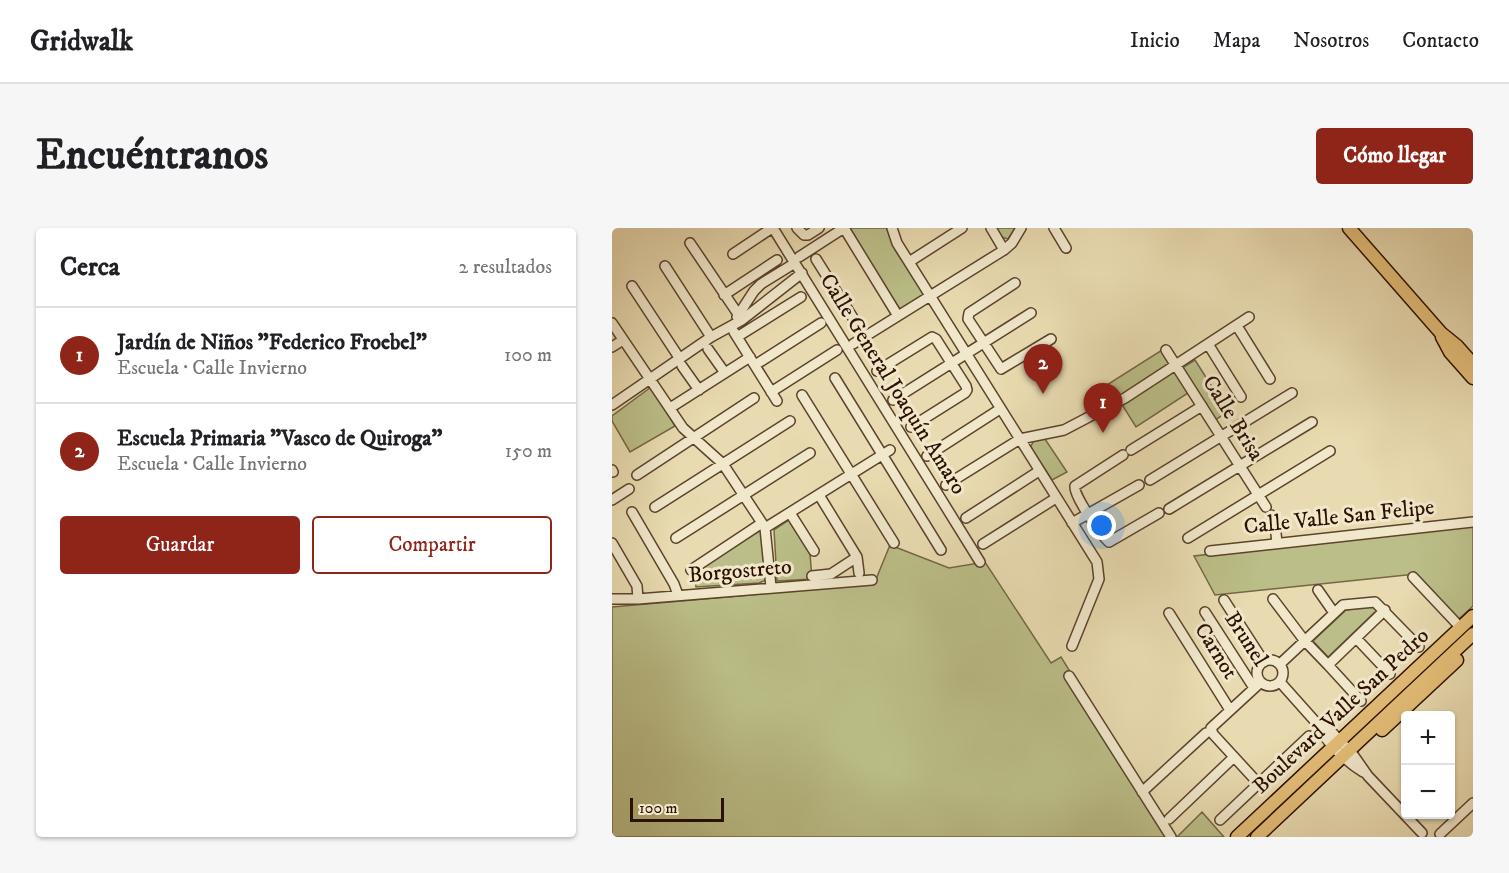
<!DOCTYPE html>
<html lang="es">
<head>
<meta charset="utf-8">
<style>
	:root { --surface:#fff; --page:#f6f6f6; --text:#202124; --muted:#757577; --line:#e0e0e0; --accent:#8f2418 }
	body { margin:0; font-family:"IM FELL DW Pica",serif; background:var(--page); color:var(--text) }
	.controls { position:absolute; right:18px; bottom:18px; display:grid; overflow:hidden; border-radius:6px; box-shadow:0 2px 4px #0004 }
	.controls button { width:54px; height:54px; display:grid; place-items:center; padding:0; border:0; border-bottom:2px solid var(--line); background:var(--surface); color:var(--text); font:30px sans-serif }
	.scale { position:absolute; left:18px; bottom:15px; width:94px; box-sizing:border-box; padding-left:6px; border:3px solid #2c1000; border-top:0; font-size:16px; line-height:21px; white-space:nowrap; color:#2c1000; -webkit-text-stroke:4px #f1e8cc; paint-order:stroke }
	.you { position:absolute; left:490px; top:298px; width:21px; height:21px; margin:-15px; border:4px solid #fff; border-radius:50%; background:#1a73e8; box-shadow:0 0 0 9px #1a73e833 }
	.badge { display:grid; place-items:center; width:39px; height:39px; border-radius:50%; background:var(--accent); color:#fff; font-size:20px; font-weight:700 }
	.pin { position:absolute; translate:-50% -50px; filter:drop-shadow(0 2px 3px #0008) }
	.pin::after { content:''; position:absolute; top:32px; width:21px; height:18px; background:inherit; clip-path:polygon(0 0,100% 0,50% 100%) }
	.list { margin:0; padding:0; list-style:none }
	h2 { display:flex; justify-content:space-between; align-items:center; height:78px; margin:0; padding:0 24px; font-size:26px }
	h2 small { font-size:20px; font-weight:400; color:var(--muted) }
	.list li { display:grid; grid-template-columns:39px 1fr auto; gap:18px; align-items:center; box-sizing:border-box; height:96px; padding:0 24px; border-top:2px solid var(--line) }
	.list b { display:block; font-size:22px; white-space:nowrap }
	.list p { margin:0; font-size:20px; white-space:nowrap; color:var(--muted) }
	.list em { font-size:20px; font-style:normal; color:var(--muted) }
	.actions { display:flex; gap:12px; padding:18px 24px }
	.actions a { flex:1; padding:14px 0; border:2px solid var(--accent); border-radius:6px; text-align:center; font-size:21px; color:var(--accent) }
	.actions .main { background:var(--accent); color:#fff }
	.map { position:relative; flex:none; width:861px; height:609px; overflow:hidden; border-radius:6px }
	header { display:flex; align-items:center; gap:36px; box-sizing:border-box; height:84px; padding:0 30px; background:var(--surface); border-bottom:2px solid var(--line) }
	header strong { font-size:28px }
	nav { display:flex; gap:33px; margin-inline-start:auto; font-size:21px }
	.intro { display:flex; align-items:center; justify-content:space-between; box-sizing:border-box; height:144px; padding:0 36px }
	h1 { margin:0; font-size:42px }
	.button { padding:15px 27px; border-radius:6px; background:var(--accent); color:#fff; font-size:21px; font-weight:700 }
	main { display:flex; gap:36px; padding:0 36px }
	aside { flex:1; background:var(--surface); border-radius:6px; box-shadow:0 2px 4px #0004 }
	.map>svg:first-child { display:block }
	.green { fill:#bbbe88; stroke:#746744; stroke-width:1.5 }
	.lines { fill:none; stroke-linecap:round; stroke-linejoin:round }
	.minor-casing { stroke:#5b432c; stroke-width:12 }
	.major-casing { stroke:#2c1000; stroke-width:15 }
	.minor { stroke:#f1e8cc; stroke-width:9 }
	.major { stroke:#e4be78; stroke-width:12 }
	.labels { text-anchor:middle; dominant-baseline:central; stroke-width:6; stroke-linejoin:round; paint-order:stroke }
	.street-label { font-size:22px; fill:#2c1000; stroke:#f1e8cc }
</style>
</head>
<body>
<header>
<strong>Gridwalk</strong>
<nav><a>Inicio</a><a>Mapa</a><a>Nosotros</a><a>Contacto</a></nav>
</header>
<div class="intro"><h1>Encuéntranos</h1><a class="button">Cómo llegar</a></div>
<main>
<aside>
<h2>Cerca<small>2 resultados</small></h2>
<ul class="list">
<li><span class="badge">1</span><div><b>Jardín de Niños &quot;Federico Froebel&quot;</b><p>Escuela · Calle Invierno</p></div><em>100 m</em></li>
<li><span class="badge">2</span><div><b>Escuela Primaria &quot;Vasco de Quiroga&quot;</b><p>Escuela · Calle Invierno</p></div><em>150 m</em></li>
</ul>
<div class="actions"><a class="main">Guardar</a><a>Compartir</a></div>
</aside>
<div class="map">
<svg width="861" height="609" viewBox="0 0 861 609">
	<rect width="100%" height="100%" fill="#e9dbb1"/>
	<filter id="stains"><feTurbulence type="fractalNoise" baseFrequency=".00333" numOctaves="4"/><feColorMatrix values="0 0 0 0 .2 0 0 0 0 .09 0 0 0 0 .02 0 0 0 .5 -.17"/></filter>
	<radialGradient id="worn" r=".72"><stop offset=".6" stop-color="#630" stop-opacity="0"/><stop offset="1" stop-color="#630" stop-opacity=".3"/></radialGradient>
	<!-- green -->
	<path class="green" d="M 238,0 L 275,0 L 283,22 L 311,64 L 310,68 L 289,81 L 286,80 Z
		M 383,0 L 403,0 L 396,11 L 389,9 Z
		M 550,122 L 559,136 L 512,166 L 486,179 L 479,167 Z
		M 583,132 L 616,184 L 603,192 L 570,140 Z
		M 563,143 L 576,165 L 524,199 L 509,175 Z
		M 39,159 L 63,198 L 18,224 L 0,193 L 0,188 Z
		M 423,211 L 433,211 L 455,244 L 440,252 L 420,221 L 419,218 Z
		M 177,292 L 198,326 L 200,351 L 165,353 L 162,302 Z
		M 861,298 L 861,378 L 847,391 L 804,346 L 603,367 L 582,328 Z
		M 149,302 L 155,347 L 154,352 L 147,355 L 84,359 L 83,350 L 80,345 Z
		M 278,317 L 337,340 L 373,334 L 439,435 L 449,429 L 561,609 L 0,609 L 0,379 L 262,356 Z
		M 762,378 L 765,382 L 716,429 L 701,413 L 734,382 Z
		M 590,584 L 612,609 L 565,609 Z"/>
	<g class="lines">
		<defs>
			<path id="minor" d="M 161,0 L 368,334
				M 185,0 L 192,7 L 196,7 L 207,0
				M 232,0 L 286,88
				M 280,0 L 285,15 L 485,334 L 487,351 L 460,418
				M 379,0 L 392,22
				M 442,0 L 454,20
				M 78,15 L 130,92
				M 121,26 L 160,0
				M 187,29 L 232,0
				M 204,31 L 253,109
				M 297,34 L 350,0
				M 53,38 L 99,109
				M 403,55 L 357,85 L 356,91 L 389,141 L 439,111
				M 20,58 L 68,131
				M 112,67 L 165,32
				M 125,89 L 142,63 L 149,56 L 183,35
				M 0,95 L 71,200 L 111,236 L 150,295 L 153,300 L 159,359
				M 625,98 L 658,151
				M 122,104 L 165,173
				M 125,109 L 189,69
				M 241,116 L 392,22 L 400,15 L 409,0
				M 596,116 L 629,169
				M 0,119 L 11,112
				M 96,121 L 113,145
				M 554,122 L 654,279
				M 143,137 L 209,95
				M 70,138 L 87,162
				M 265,143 L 320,109 L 324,111 L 354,158 L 355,162 L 353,165 L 299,199
				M 223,150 L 329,322
				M 159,164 L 225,122
				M 190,167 L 282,315
				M 281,172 L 419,85
				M 0,177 L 99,109 L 130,92 L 190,45
				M 58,180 L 138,129
				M 519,222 L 590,178
				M 511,227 L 463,258 C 461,267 489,307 497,314 L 547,285
				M 315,228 L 388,181
				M 0,242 L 1,244
				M 25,247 L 142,170
				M 538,252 L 680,165
				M 334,257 L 408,211 L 452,202 L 513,170 L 637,89
				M 207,267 L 245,329 L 247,345
				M 0,272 L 17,261
				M 43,279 L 178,193
				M 557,281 L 700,194
				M 20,284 L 62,356 L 66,367
				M 178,285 L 202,323
				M 659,287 L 663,296 L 665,315
				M 354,290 L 427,243
				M 460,295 L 527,257
				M 153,300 L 278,222
				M 64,310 L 198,225
				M 576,310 L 718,223
				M 0,315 L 25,358 L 26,371
				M 371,316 L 444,270
				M 598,323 L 861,294
				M 79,342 L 150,295
				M 200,348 L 219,346 L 245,329
				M 801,349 L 848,399
				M 706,362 L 722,385
				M 0,371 L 26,371 L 260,352
				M 661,371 L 692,412 L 716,437 L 773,382
				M 612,372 L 652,434
				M 593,384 L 642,460
				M 557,385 L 618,482
				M 744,410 L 778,446
				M645 445a13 13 0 1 1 26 0a13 13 0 1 1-26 0Z
				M 668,436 L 731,377 L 763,374 L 807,419
				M 716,437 L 749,473
				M 457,448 L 559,609
				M 668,454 L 709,500 C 713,515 738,536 751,544
				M 709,500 L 717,501 L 742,528 L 756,548 L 810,605
				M 646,555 L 601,506 L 599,500 L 649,454
				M 530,564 L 594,505
				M 557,591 L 622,529
				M 608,592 L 697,508
				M 828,606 L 861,575"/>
			<path id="major" d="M 737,0 L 829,105 L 845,118 L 861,136
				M 830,109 L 838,124 L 861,150
				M 770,502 L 845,432
				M 625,609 L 861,388
				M 645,609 L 861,406"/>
		</defs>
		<!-- minor casing -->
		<use href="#minor" class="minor-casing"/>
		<!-- major casing -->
		<use href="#major" class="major-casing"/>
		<!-- minor -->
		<use href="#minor" class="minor"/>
		<!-- major -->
		<use href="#major" class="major"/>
	</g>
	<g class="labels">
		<!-- street labels -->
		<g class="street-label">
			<text transform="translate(281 156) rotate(58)">Calle General Joaquín Amaro</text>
			<text transform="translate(621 190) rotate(58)">Calle Brisa</text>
			<text transform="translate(727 289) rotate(-6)">Calle Valle San Felipe</text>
			<text transform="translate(128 343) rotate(-5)">Borgostreto</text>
			<text transform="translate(634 411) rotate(57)">Brunel</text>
			<text transform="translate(604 423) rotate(58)">Carnot</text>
			<text transform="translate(729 483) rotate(-43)">Boulevard Valle San Pedro</text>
		</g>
	</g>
	<rect width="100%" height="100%" filter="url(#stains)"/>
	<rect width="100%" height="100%" fill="url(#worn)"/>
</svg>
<div class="controls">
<button>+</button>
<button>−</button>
</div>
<div class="scale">100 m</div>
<div class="you"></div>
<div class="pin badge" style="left:491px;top:205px">1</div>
<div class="pin badge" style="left:431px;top:166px">2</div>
</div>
</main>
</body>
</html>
